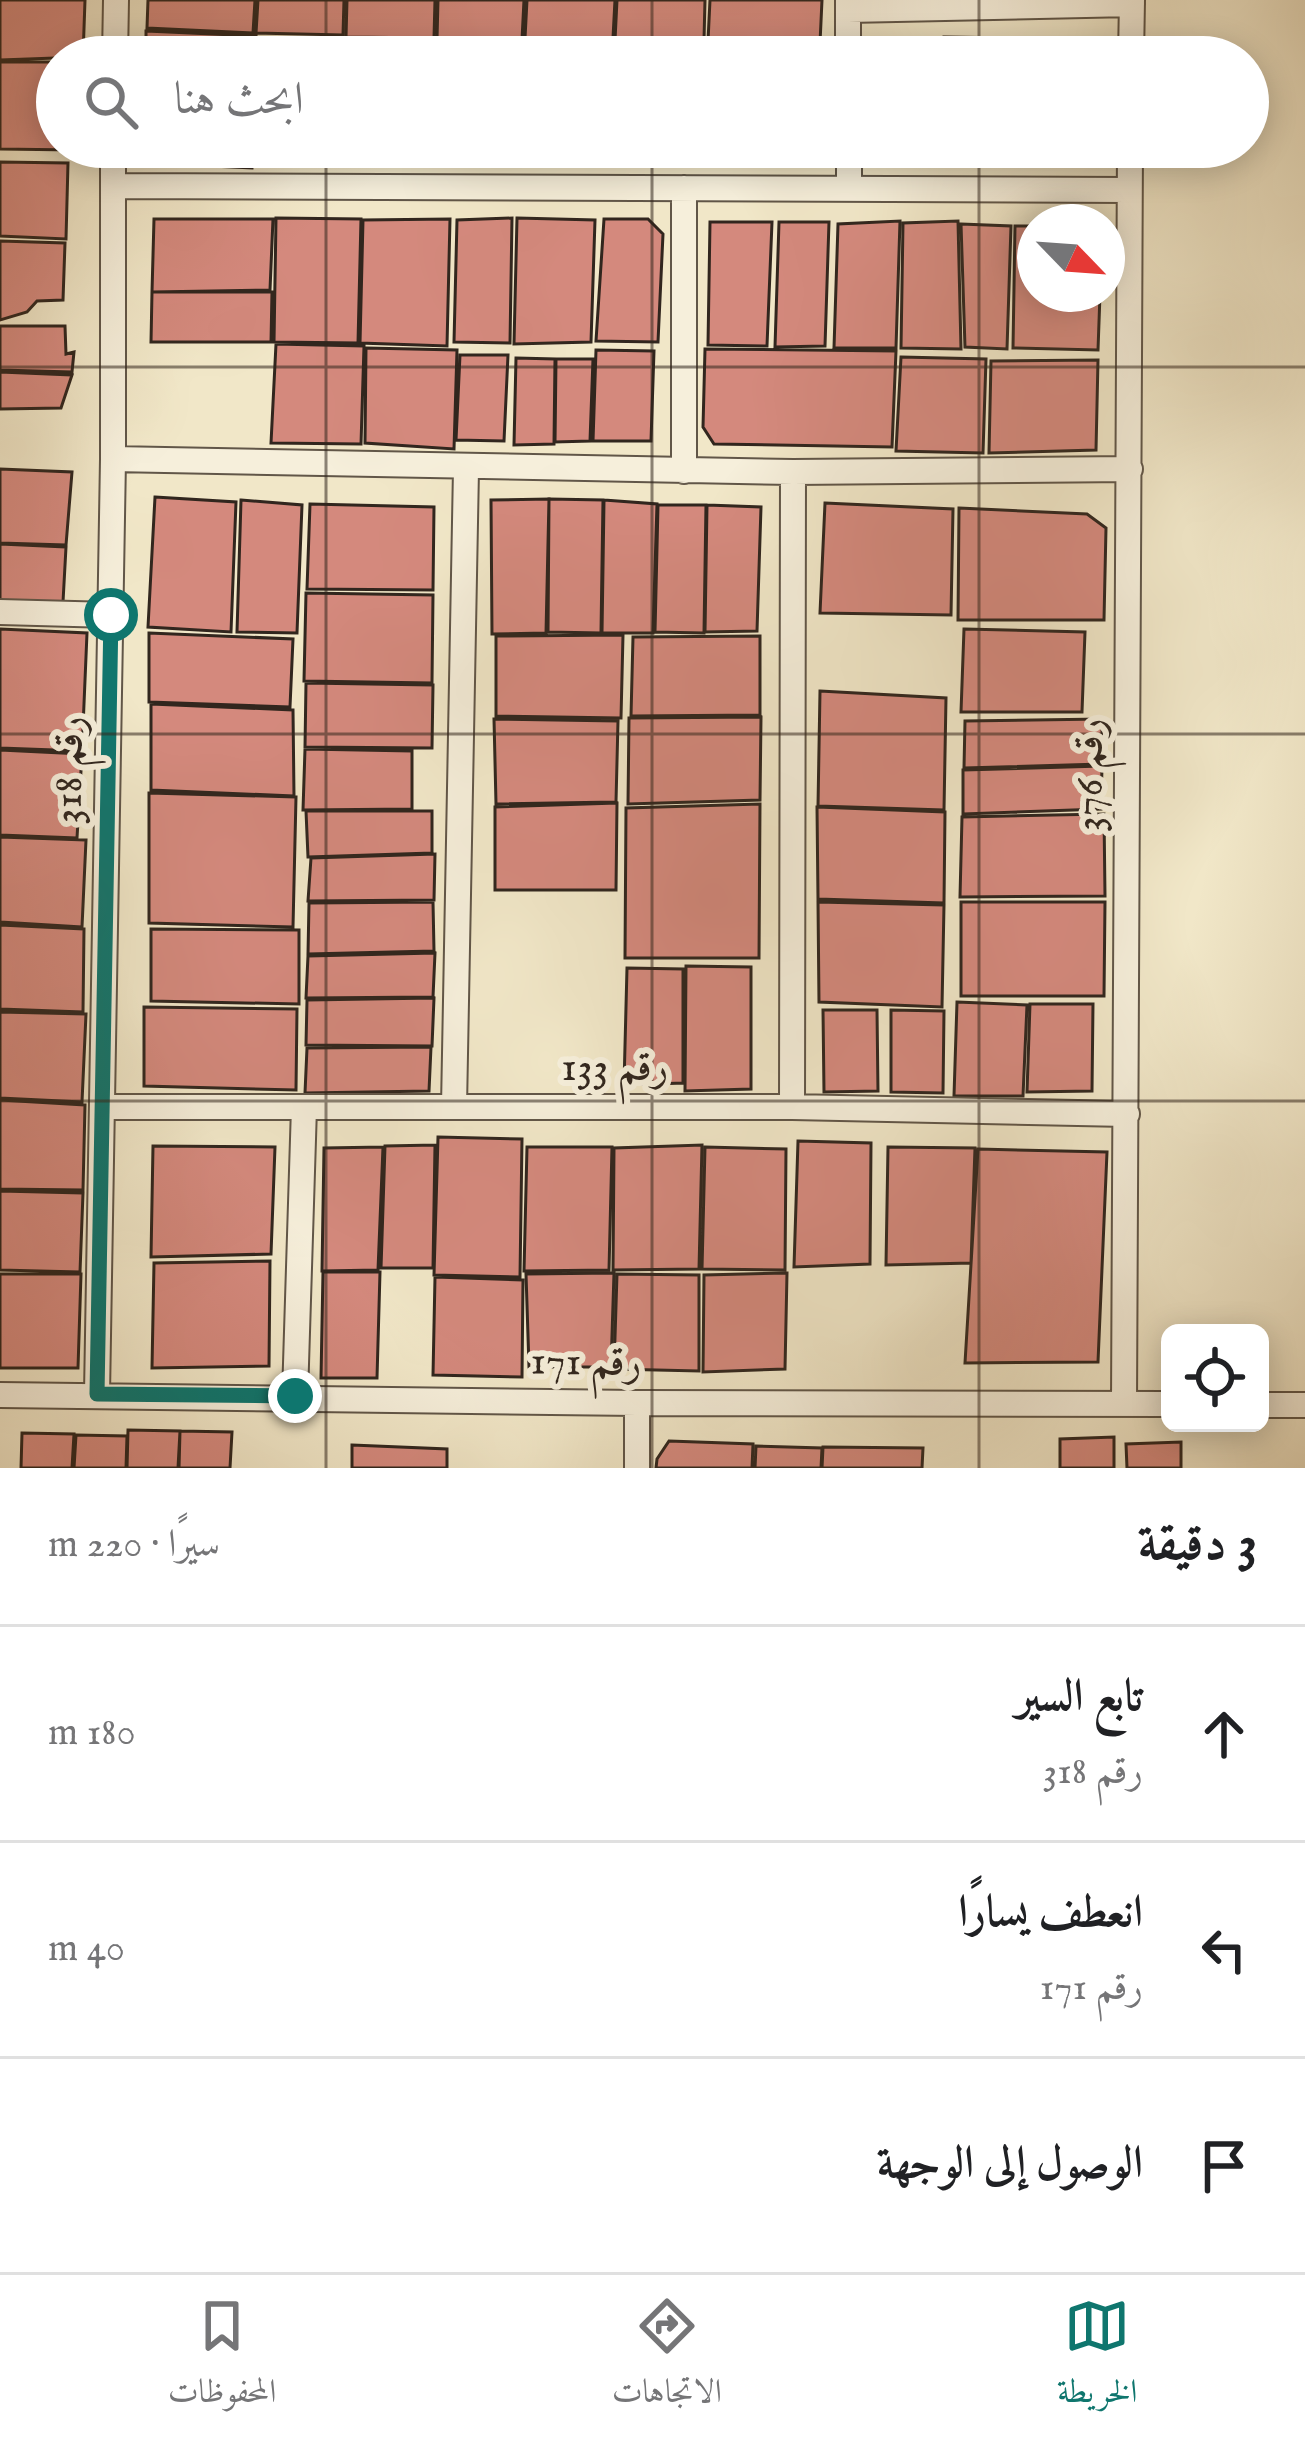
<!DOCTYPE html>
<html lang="ar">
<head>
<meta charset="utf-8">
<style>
	:root { --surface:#fff; --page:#f6f6f6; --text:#202124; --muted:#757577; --line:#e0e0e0; --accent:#0f766e }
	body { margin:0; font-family:"IM FELL English",Amiri,serif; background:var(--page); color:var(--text); direction:rtl }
	.controls { position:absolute; right:36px; bottom:36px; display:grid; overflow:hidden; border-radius:18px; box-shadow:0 6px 30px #0003 }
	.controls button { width:108px; height:108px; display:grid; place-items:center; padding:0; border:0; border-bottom:3px solid var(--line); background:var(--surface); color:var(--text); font:60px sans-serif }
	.compass { position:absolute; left:1017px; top:204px; width:108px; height:108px; border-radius:50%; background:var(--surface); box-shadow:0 6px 30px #0003; rotate:115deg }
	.stop { position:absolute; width:36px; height:36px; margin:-27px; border:9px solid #0f766e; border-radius:50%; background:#fff }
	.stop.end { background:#0f766e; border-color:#fff; box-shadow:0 3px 12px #0008 }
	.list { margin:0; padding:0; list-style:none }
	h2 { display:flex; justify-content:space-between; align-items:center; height:156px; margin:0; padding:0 48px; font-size:51px }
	h2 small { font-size:39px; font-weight:400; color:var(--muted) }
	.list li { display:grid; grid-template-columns:78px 1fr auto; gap:36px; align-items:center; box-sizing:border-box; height:216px; padding:0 48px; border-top:3px solid var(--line) }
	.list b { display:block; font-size:45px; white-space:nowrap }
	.list p { margin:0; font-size:39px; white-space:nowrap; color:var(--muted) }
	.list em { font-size:39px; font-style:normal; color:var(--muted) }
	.icon { flex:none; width:66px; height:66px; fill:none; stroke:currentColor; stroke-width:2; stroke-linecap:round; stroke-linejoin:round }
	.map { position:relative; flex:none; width:1305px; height:1468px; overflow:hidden; direction:ltr }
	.search { position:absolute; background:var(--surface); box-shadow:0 6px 30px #0003; left:36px; right:36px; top:36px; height:132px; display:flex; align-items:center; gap:30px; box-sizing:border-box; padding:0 42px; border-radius:66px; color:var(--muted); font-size:45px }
	.sheet { height:804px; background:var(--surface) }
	nav { display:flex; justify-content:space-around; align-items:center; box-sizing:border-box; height:168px; border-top:3px solid var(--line); background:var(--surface); font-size:33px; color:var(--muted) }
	nav a { display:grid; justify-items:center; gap:6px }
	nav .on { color:var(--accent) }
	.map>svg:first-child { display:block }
	.building { fill:#d4897d; stroke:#31261e; stroke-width:3 }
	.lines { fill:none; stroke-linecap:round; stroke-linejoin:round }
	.street-casing { stroke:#615648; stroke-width:28 }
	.street { stroke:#f6efdb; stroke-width:24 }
	.route { stroke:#0f766e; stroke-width:15 }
	.grid { fill:none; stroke:#31261e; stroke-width:3; stroke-opacity:0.55 }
	.labels { text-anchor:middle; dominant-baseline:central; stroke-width:12; stroke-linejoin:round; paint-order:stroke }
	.street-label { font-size:42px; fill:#31261e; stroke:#f6efdb }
</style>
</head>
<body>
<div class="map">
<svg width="1305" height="1468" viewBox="0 0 1305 1468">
	<rect width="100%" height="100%" fill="#f1e7c8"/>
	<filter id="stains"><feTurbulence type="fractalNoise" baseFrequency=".00167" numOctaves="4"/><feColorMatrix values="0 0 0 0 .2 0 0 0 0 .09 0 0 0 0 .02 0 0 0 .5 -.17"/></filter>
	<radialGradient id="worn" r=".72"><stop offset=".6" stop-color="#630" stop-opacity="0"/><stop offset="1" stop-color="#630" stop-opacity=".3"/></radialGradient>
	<!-- building -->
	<path class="building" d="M 0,0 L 85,0 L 83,57 L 0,60 Z
		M 148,0 L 255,0 L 253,33 L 147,28 Z
		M 258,0 L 344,0 L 343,35 L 256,33 Z
		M 347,0 L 435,0 L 434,38 L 346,37 Z
		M 438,0 L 524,0 L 522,40 L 437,39 Z
		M 527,0 L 615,0 L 613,38 L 525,38 Z
		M 617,0 L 705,0 L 704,40 L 615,40 Z
		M 710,0 L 822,0 L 820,43 L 708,41 Z
		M 146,31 L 256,36 L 255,57 L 146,57 Z
		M 944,37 L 1092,39 L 1092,57 L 944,57 Z
		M 258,39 L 347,39 L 346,57 L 258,57 Z
		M 349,39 L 434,42 L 433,57 L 349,57 Z
		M 436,41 L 521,42 L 521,57 L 436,57 Z
		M 524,41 L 612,41 L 611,57 L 523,57 Z
		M 614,43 L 705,45 L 704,57 L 614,57 Z
		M 712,45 L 822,47 L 822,57 L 711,57 Z
		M 0,62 L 57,62 L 57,147 L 74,147 L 74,150 L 0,149 Z
		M 150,147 L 253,147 L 252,168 L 149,163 Z
		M 256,147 L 344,147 L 344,155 L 255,155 Z
		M 347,147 L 431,147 L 431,155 L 347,155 Z
		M 433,147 L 520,147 L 520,155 L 433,157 Z
		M 522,147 L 608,147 L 608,154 L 522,154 Z
		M 613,147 L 700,147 L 699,159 L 613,158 Z
		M 703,147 L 819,147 L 818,162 L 703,162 Z
		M 943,147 L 1091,147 L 1090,160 L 943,161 Z
		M 0,162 L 68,163 L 66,239 L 0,236 Z
		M 276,218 L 361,219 L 358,343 L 274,342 Z
		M 512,218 L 510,343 L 454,342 L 457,220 Z
		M 517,218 L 595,220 L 591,342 L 514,344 Z
		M 154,219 L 273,219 L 270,290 L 152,292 Z
		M 450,219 L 447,346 L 360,343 L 363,220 Z
		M 604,219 L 648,219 L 663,234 L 658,342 L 596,341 Z
		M 900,221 L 896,348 L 834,348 L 838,224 Z
		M 958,221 L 961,349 L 901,348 L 903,223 Z
		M 710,222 L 772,222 L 767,346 L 708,345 Z
		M 779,222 L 829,222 L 825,346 L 775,347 Z
		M 961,224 L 1011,226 L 1007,349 L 965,347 Z
		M 1015,226 L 1035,226 L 1035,294 L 1100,294 L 1098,350 L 1013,348 Z
		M 0,241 L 65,243 L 63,300 L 37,301 L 27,312 L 0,320 Z
		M 152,292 L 272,292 L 271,342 L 151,342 Z
		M 0,326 L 65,326 L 66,354 L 74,352 L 72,372 L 0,370 Z
		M 276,344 L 364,346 L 361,444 L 271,443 Z
		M 366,348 L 457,350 L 454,449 L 365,443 Z
		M 705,349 L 896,351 L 892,447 L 714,444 L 703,427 Z
		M 596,350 L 654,351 L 651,441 L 593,441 Z
		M 460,355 L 508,355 L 504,441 L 456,440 Z
		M 901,357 L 986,359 L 983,453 L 896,451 Z
		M 516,358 L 555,359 L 554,444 L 514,445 Z
		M 556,359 L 593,359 L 590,441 L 555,442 Z
		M 1098,360 L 1096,450 L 989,453 L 991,361 Z
		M 0,372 L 72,375 L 61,408 L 0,409 Z
		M 0,469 L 72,472 L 66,545 L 0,543 Z
		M 155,497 L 236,502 L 231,632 L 148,627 Z
		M 549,499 L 546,633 L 492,634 L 491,500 Z
		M 549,499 L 603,500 L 601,633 L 548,632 Z
		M 241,500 L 302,505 L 297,633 L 237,632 Z
		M 604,500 L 657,504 L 653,633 L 602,633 Z
		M 825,503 L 953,509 L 951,615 L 820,613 Z
		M 310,504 L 434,507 L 433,590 L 307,589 Z
		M 658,505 L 706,505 L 704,633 L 655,632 Z
		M 707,505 L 761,507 L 757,631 L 705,632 Z
		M 959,508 L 1087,514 L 1106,528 L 1104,620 L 958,620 Z
		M 0,544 L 66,547 L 63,602 L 0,601 Z
		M 306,593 L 433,595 L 432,683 L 304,681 Z
		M 0,629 L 87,633 L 82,751 L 0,748 Z
		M 964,629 L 1085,632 L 1082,712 L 961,712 Z
		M 149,633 L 293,639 L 290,707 L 149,702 Z
		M 623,635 L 621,718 L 496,716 L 496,636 Z
		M 760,636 L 760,715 L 631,716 L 633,637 Z
		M 306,683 L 433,685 L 432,748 L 305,747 Z
		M 820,691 L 946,698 L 944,810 L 818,806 Z
		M 151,704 L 293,710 L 294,796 L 151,790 Z
		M 761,717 L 760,800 L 628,804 L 629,718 Z
		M 494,719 L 618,721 L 616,802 L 496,804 Z
		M 1102,719 L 1102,764 L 964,768 L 965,721 Z
		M 305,749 L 412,751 L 412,809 L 303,810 Z
		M 0,750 L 82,754 L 77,838 L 0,835 Z
		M 1102,766 L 1101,809 L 963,814 L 963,770 Z
		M 149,793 L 296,797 L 293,927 L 149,923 Z
		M 617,803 L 616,890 L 495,890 L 495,807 Z
		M 760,804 L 759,958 L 625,958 L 626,808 Z
		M 817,807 L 945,812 L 944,903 L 818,899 Z
		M 306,811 L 432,811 L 432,853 L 308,857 Z
		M 1104,814 L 1105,896 L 960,897 L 962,817 Z
		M 0,837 L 86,840 L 82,927 L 0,922 Z
		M 435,854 L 434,900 L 308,901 L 311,858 Z
		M 433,902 L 434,951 L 308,954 L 309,903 Z
		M 818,902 L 944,905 L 942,1007 L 819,1002 Z
		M 961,902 L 1105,902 L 1104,996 L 961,996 Z
		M 0,925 L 84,929 L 83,1012 L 0,1009 Z
		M 151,929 L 299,930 L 299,1004 L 151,1001 Z
		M 435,953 L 433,997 L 306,998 L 308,956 Z
		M 686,966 L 751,967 L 751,1089 L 685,1091 Z
		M 627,968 L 683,969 L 683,1083 L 624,1085 Z
		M 434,998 L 432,1046 L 306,1045 L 307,1000 Z
		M 957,1002 L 1027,1005 L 1023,1096 L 954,1096 Z
		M 1030,1004 L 1093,1004 L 1092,1091 L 1027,1092 Z
		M 144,1007 L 297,1009 L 296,1090 L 144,1086 Z
		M 823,1010 L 877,1010 L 878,1091 L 824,1092 Z
		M 891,1010 L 944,1011 L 943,1093 L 891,1092 Z
		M 0,1012 L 86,1014 L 82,1102 L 0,1098 Z
		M 431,1047 L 429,1091 L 305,1093 L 307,1048 Z
		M 0,1100 L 85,1105 L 83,1190 L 0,1189 Z
		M 438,1137 L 522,1139 L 520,1277 L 434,1275 Z
		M 798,1141 L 871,1143 L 870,1264 L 794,1267 Z
		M 435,1145 L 433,1268 L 381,1268 L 385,1146 Z
		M 702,1145 L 699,1269 L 613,1270 L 614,1148 Z
		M 153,1146 L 275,1147 L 271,1254 L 151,1257 Z
		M 383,1147 L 378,1270 L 322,1271 L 324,1148 Z
		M 527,1147 L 612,1147 L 609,1270 L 524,1271 Z
		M 705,1147 L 786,1149 L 785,1270 L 702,1269 Z
		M 888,1147 L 975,1148 L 971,1263 L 886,1265 Z
		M 978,1149 L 1107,1152 L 1098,1362 L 965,1363 Z
		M 0,1191 L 83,1193 L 80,1272 L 0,1270 Z
		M 270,1261 L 269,1366 L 152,1368 L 154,1263 Z
		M 323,1272 L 380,1272 L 377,1378 L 321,1378 Z
		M 614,1273 L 611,1367 L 529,1367 L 526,1274 Z
		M 787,1273 L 785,1369 L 703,1372 L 704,1275 Z
		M 0,1274 L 81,1274 L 78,1368 L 0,1368 Z
		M 617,1274 L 699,1275 L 699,1371 L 614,1369 Z
		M 435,1277 L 523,1280 L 522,1377 L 433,1375 Z
		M 128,1430 L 180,1431 L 178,1468 L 127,1468 Z
		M 180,1431 L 232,1432 L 230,1468 L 179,1468 Z
		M 22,1433 L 74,1434 L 72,1468 L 21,1468 Z
		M 76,1435 L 127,1436 L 126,1468 L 74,1468 Z
		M 1114,1437 L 1114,1468 L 1060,1468 L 1060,1439 Z
		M 669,1441 L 753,1444 L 752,1468 L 656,1468 L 657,1459 Z
		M 1181,1442 L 1181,1468 L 1127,1468 L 1126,1444 Z
		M 352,1445 L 447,1449 L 447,1468 L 352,1468 Z
		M 756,1446 L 822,1448 L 821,1468 L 755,1468 Z
		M 823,1447 L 923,1448 L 922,1468 L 822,1468 Z"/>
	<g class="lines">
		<defs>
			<path id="street" d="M 848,0 L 848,57
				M 848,10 L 1132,4
				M 115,57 L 116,0
				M 1131,57 L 1132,0
				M 849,147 L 849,189
				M 113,186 L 1129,190
				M 113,459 L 793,472 L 1130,469
				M 684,471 L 684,188
				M 0,612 L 111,615
				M 103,1107 L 792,1107 L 1127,1114
				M 454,1107 L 466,469
				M 792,1107 L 793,472
				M 97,1394 L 113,459 L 113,147
				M 0,1395 L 637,1403 L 1170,1404
				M 295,1396 L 304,1107
				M 1124,1404 L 1130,147
				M 1260,1405 L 1305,1405
				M 637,1468 L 637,1403"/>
		</defs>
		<!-- street casing -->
		<use href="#street" class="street-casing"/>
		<!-- street -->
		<use href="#street" class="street"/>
	</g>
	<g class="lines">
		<!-- route -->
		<path class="route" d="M 111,615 L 97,1394 L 295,1396"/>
	</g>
	<!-- grid -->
	<path class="grid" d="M 326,0 L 326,57M 652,0 L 652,57M 979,0 L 979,57M 326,147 L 326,1468M 652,147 L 652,1468M 979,147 L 979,1468M 0,367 L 1305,367M 0,734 L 1305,734M 0,1101 L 1305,1101"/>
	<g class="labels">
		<!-- street labels -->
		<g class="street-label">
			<text transform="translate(70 770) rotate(-89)">رقم 318</text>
			<text transform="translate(1090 775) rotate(-90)">رقم 376</text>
			<text x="615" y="1068">رقم 133</text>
			<text transform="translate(586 1363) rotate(1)">رقم 171</text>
		</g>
	</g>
	<rect width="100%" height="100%" filter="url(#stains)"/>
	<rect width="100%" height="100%" fill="url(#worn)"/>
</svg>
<div class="controls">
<button><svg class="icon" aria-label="locate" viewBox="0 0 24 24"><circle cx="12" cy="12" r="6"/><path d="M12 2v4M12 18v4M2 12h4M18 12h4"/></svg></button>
</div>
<svg class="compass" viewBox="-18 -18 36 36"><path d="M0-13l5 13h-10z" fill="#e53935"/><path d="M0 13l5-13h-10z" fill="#757577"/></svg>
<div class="stop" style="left:111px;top:615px"></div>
<div class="stop end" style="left:295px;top:1396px"></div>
<div class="search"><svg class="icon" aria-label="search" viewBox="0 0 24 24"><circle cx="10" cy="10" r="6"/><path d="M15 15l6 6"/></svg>ابحث هنا</div>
</div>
<section class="sheet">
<h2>3 دقيقة<small>سيرًا · 220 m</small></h2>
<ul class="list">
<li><svg class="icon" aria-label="ahead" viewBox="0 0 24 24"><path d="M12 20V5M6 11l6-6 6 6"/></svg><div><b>تابع السير</b><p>رقم 318</p></div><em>180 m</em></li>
<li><svg class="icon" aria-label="left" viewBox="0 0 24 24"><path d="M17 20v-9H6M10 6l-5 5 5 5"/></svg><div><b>انعطف يسارًا</b><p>رقم 171</p></div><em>40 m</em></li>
<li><svg class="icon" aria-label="arrive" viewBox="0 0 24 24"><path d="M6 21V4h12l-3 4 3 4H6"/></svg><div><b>الوصول إلى الوجهة</b></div></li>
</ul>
</section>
<nav>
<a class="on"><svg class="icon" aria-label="map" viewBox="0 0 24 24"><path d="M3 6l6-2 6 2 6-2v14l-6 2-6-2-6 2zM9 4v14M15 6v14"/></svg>الخريطة</a>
<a><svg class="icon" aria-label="directions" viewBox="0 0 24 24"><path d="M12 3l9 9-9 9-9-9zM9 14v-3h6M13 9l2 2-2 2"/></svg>الاتجاهات</a>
<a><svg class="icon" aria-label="saved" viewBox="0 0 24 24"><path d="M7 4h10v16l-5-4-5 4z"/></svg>المحفوظات</a>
</nav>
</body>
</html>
